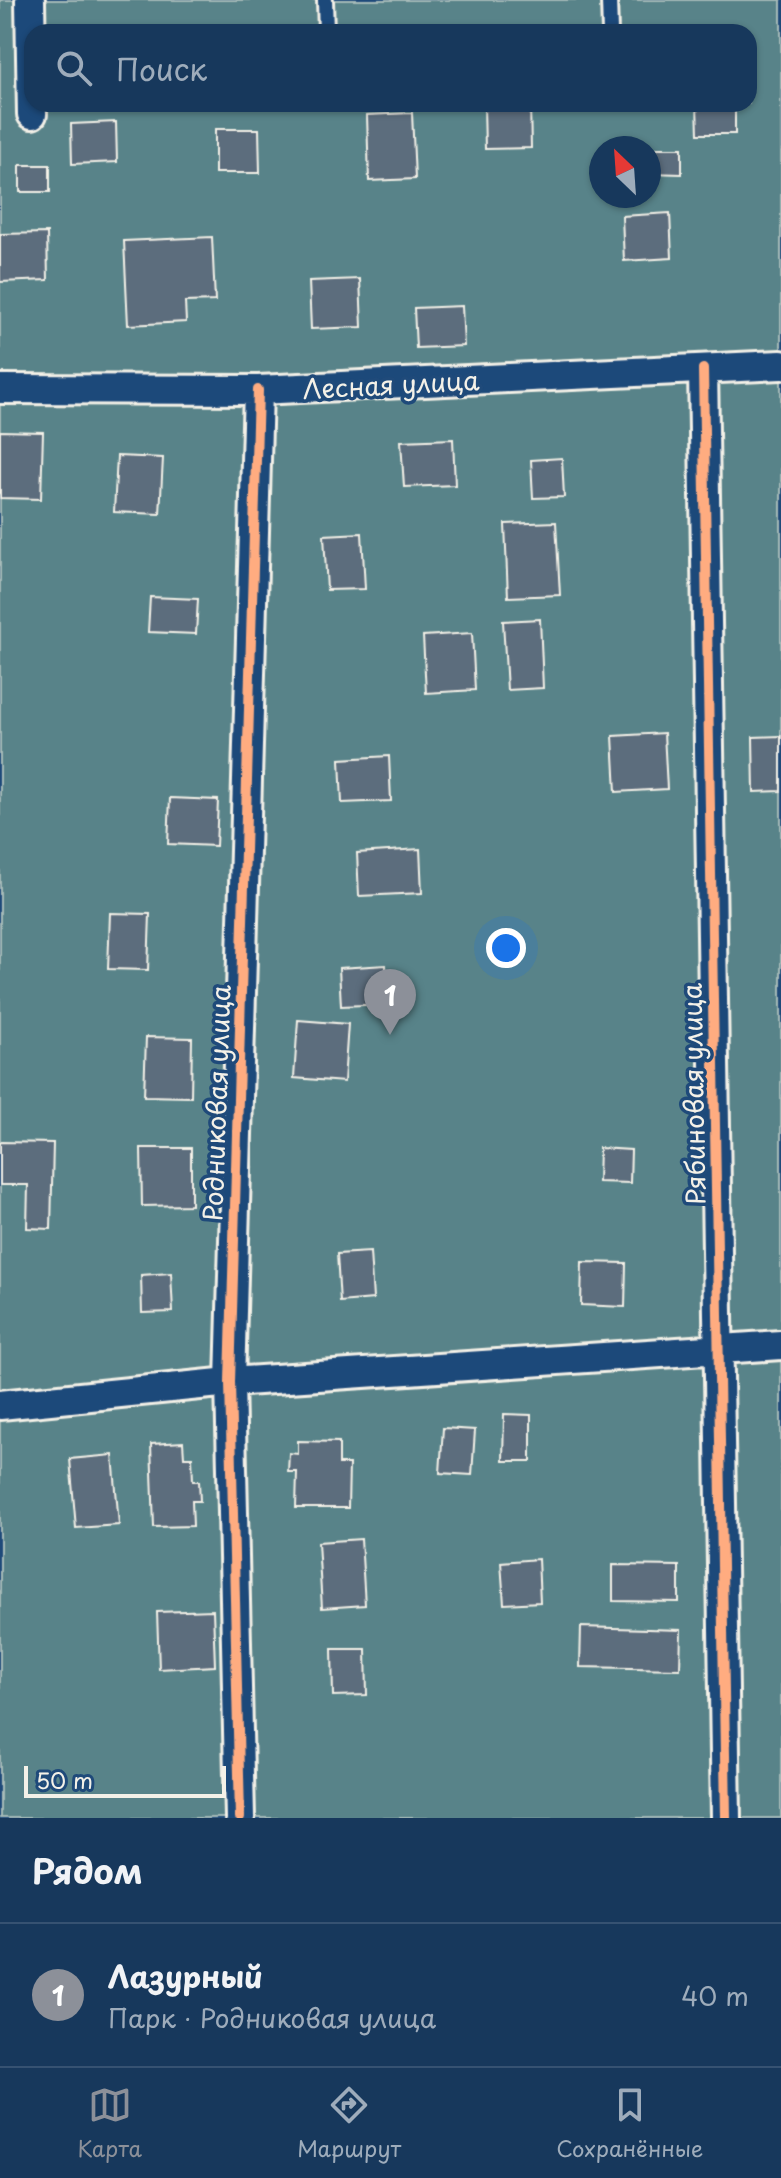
<!DOCTYPE html>
<html lang="ru">
<head>
<meta charset="utf-8">
<style>
	:root { --surface:#17385c; --page:#203f62; --text:#f1f3f6; --muted:#9eacbb; --line:#365272; --accent:#8c9099 }
	body { margin:0; font-family:"Playpen Sans",sans-serif; background:var(--page); color:var(--text) }
	.compass { position:absolute; left:589px; top:136px; width:72px; height:72px; border-radius:50%; background:var(--surface); box-shadow:0 2px 6px #0004; rotate:335deg }
	.scale { position:absolute; left:24px; bottom:20px; width:202px; box-sizing:border-box; padding-left:8px; border:4px solid #f4f1e8; border-top:0; font-size:22px; line-height:28px; white-space:nowrap; color:#f4f1e8; -webkit-text-stroke:6px #1f4a7a; paint-order:stroke }
	.you { position:absolute; left:506px; top:948px; width:28px; height:28px; margin:-20px; border:6px solid #fff; border-radius:50%; background:#1a73e8; box-shadow:0 0 0 12px #1a73e833 }
	.badge { display:grid; place-items:center; width:52px; height:52px; border-radius:50%; background:var(--accent); color:#fff; font-size:26px; font-weight:700 }
	.pin { position:absolute; translate:-50% -66px; filter:drop-shadow(0 2px 4px #0008) }
	.pin::after { content:''; position:absolute; top:42px; width:28px; height:24px; background:inherit; clip-path:polygon(0 0,100% 0,50% 100%) }
	.list { margin:0; padding:0; list-style:none }
	h2 { display:flex; justify-content:space-between; align-items:center; height:104px; margin:0; padding:0 32px; font-size:34px }
	h2 small { font-size:26px; font-weight:400; color:var(--muted) }
	.list li { display:grid; grid-template-columns:52px 1fr auto; gap:24px; align-items:center; box-sizing:border-box; height:144px; padding:0 32px; border-top:2px solid var(--line) }
	.list b { display:block; font-size:30px; white-space:nowrap }
	.list p { margin:0; font-size:26px; white-space:nowrap; color:var(--muted) }
	.list em { font-size:26px; font-style:normal; color:var(--muted) }
	.icon { flex:none; width:44px; height:44px; fill:none; stroke:currentColor; stroke-width:2; stroke-linecap:round; stroke-linejoin:round }
	.map { position:relative; flex:none; width:781px; height:1818px; overflow:hidden }
	.search { position:absolute; background:var(--surface); box-shadow:0 2px 6px #0004; left:24px; right:24px; top:24px; height:88px; display:flex; align-items:center; gap:20px; box-sizing:border-box; padding:0 28px; border-radius:24px; color:var(--muted); font-size:30px }
	.sheet { height:248px; background:var(--surface) }
	nav { display:flex; justify-content:space-around; align-items:center; box-sizing:border-box; height:112px; border-top:2px solid var(--line); background:var(--surface); font-size:22px; color:var(--muted) }
	nav a { display:grid; justify-items:center; gap:4px }
	nav .on { color:var(--accent) }
	.map>svg:first-child { display:block }
	.green { fill:#598389; stroke:#a6bab8; stroke-width:2; fill-rule:evenodd }
	.building { fill:#5c6d7d; stroke:#f4f1e8; stroke-width:2 }
	.lines { fill:none; stroke-linecap:round; stroke-linejoin:round }
	.service-casing { stroke:#f4f1e8; stroke-width:20 }
	.minor-casing { stroke:#f4f1e8; stroke-width:34 }
	.service { stroke:#1f4a7a; stroke-width:14 }
	.minor { stroke:#1f4a7a; stroke-width:28 }
	.cycleway-casing { stroke:#1f4a7a; stroke-width:15 }
	.cycleway { stroke:#ffac80; stroke-width:10 }
	.labels { text-anchor:middle; dominant-baseline:central; stroke-width:7; stroke-linejoin:round; paint-order:stroke }
	.street-label { font-size:26px; fill:#f4f1e8; stroke:#1f4a7a }
</style>
</head>
<body>
<div class="map">
<svg width="781" height="1818" viewBox="0 0 781 1818">
	<rect width="100%" height="100%" fill="#1f4a7a"/>
	<filter id="ink" filterUnits="userSpaceOnUse"><feTurbulence type="fractalNoise" baseFrequency=".0125" numOctaves="2"/><feDisplacementMap in="SourceGraphic" scale="16" xChannelSelector="R" yChannelSelector="G"/><feConvolveMatrix kernelMatrix="1 2 1 2 8 2 1 2 1" color-interpolation-filters="sRGB"/></filter>
	<g filter="url(#ink)">
		<!-- green -->
		<path class="green" d="M 0,0 L 781,0 L 781,1818 L 0,1818 ZM 32,32 L 749,32 L 749,104 L 32,104 ZM 601,148 L 649,148 L 649,196 L 601,196 Z"/>
		<!-- building -->
		<path class="building" d="M 484,104 L 530,104 L 531,148 L 485,149 Z
			M 697,104 L 735,104 L 735,134 L 698,134 Z
			M 412,113 L 415,179 L 369,181 L 367,115 Z
			M 116,122 L 117,162 L 72,164 L 71,124 Z
			M 215,129 L 259,129 L 260,173 L 215,173 Z
			M 649,148 L 682,148 L 682,174 L 649,173 Z
			M 20,165 L 50,165 L 50,192 L 20,192 Z
			M 670,213 L 672,258 L 624,261 L 622,216 Z
			M 47,233 L 48,280 L 0,282 L 0,234 Z
			M 212,237 L 215,301 L 185,302 L 186,322 L 128,325 L 124,241 Z
			M 360,279 L 362,327 L 311,329 L 309,281 Z
			M 462,306 L 464,346 L 416,348 L 414,308 Z
			M 0,431 L 43,432 L 41,499 L 0,498 Z
			M 453,439 L 455,485 L 404,487 L 401,441 Z
			M 117,456 L 163,458 L 160,514 L 114,512 Z
			M 562,458 L 564,497 L 533,498 L 531,460 Z
			M 556,522 L 560,595 L 508,597 L 505,524 Z
			M 362,533 L 365,589 L 327,590 L 324,535 Z
			M 150,597 L 198,599 L 196,634 L 148,632 Z
			M 540,619 L 543,688 L 507,690 L 503,621 Z
			M 472,633 L 475,690 L 426,693 L 423,636 Z
			M 664,733 L 667,789 L 616,792 L 613,736 Z
			M 781,736 L 781,791 L 754,792 L 753,737 Z
			M 389,756 L 391,801 L 342,803 L 340,759 Z
			M 170,798 L 218,800 L 216,846 L 168,844 Z
			M 420,849 L 422,893 L 359,896 L 357,853 Z
			M 110,913 L 150,914 L 148,970 L 108,969 Z
			M 386,965 L 388,1004 L 341,1006 L 339,968 Z
			M 298,1020 L 348,1024 L 344,1082 L 294,1078 Z
			M 146,1037 L 192,1038 L 191,1097 L 144,1096 Z
			M 0,1142 L 53,1143 L 51,1229 L 27,1228 L 28,1185 L 0,1185 Z
			M 141,1148 L 191,1148 L 191,1205 L 142,1206 Z
			M 599,1148 L 631,1150 L 630,1183 L 598,1182 Z
			M 370,1252 L 373,1299 L 340,1302 L 337,1254 Z
			M 582,1262 L 626,1263 L 625,1307 L 581,1305 Z
			M 171,1273 L 173,1312 L 142,1313 L 141,1275 Z
			M 504,1414 L 531,1415 L 531,1461 L 503,1461 Z
			M 443,1428 L 475,1430 L 472,1475 L 440,1473 Z
			M 298,1441 L 339,1442 L 339,1464 L 349,1464 L 348,1508 L 296,1508 L 297,1472 L 288,1472 L 289,1453 L 298,1454 Z
			M 183,1442 L 184,1457 L 192,1457 L 193,1481 L 199,1481 L 200,1501 L 192,1501 L 193,1526 L 154,1527 L 151,1444 Z
			M 113,1455 L 119,1525 L 76,1528 L 70,1459 Z
			M 361,1539 L 365,1605 L 322,1608 L 318,1542 Z
			M 538,1559 L 540,1602 L 504,1604 L 501,1562 Z
			M 613,1565 L 679,1566 L 679,1602 L 613,1601 Z
			M 213,1610 L 215,1666 L 159,1669 L 157,1612 Z
			M 581,1627 L 681,1630 L 680,1669 L 580,1667 Z
			M 332,1649 L 366,1649 L 367,1695 L 333,1696 Z"/>
		<g class="lines">
			<defs>
				<path id="service" d="M 325,0 L 326,32
					M 609,0 L 610,32"/>
				<path id="minor" d="M 30,0 L 32,114
					M 703,369 L 726,1818
					M 0,389 L 258,390 L 781,365
					M 0,1405 L 230,1382 L 781,1345
					M 240,1818 L 230,1382 L 258,390"/>
			</defs>
			<!-- service casing -->
			<use href="#service" class="service-casing"/>
			<!-- minor casing -->
			<use href="#minor" class="minor-casing"/>
			<!-- service -->
			<use href="#service" class="service"/>
			<!-- minor -->
			<use href="#minor" class="minor"/>
			<defs>
				<path id="cycleway" d="M 703,369 L 726,1818
					M 240,1818 L 230,1382 L 258,390"/>
			</defs>
			<!-- cycleway casing -->
			<use href="#cycleway" class="cycleway-casing"/>
			<!-- cycleway -->
			<use href="#cycleway" class="cycleway"/>
		</g>
	</g>
	<g class="labels">
		<!-- street labels -->
		<g class="street-label">
			<text transform="translate(391 384) rotate(-3)">Лесная улица</text>
			<text transform="translate(693 1094) rotate(-91)">Рябиновая улица</text>
			<text transform="translate(216 1103) rotate(-88)">Родниковая улица</text>
		</g>
	</g>
</svg>
<svg class="compass" viewBox="-18 -18 36 36"><path d="M0-13l5 13h-10z" fill="#e53935"/><path d="M0 13l5-13h-10z" fill="#9eacbb"/></svg>
<div class="scale">50 m</div>
<div class="you"></div>
<div class="pin badge" style="left:390px;top:1035px">1</div>
<div class="search"><svg class="icon" aria-label="search" viewBox="0 0 24 24"><circle cx="10" cy="10" r="6"/><path d="M15 15l6 6"/></svg>Поиск</div>
</div>
<section class="sheet">
<h2>Рядом<small></small></h2>
<ul class="list">
<li><span class="badge">1</span><div><b>Лазурный</b><p>Парк · Родниковая улица</p></div><em>40 m</em></li>
</ul>
</section>
<nav>
<a class="on"><svg class="icon" aria-label="map" viewBox="0 0 24 24"><path d="M3 6l6-2 6 2 6-2v14l-6 2-6-2-6 2zM9 4v14M15 6v14"/></svg>Карта</a>
<a><svg class="icon" aria-label="directions" viewBox="0 0 24 24"><path d="M12 3l9 9-9 9-9-9zM9 14v-3h6M13 9l2 2-2 2"/></svg>Маршрут</a>
<a><svg class="icon" aria-label="saved" viewBox="0 0 24 24"><path d="M7 4h10v16l-5-4-5 4z"/></svg>Сохранённые</a>
</nav>
</body>
</html>
